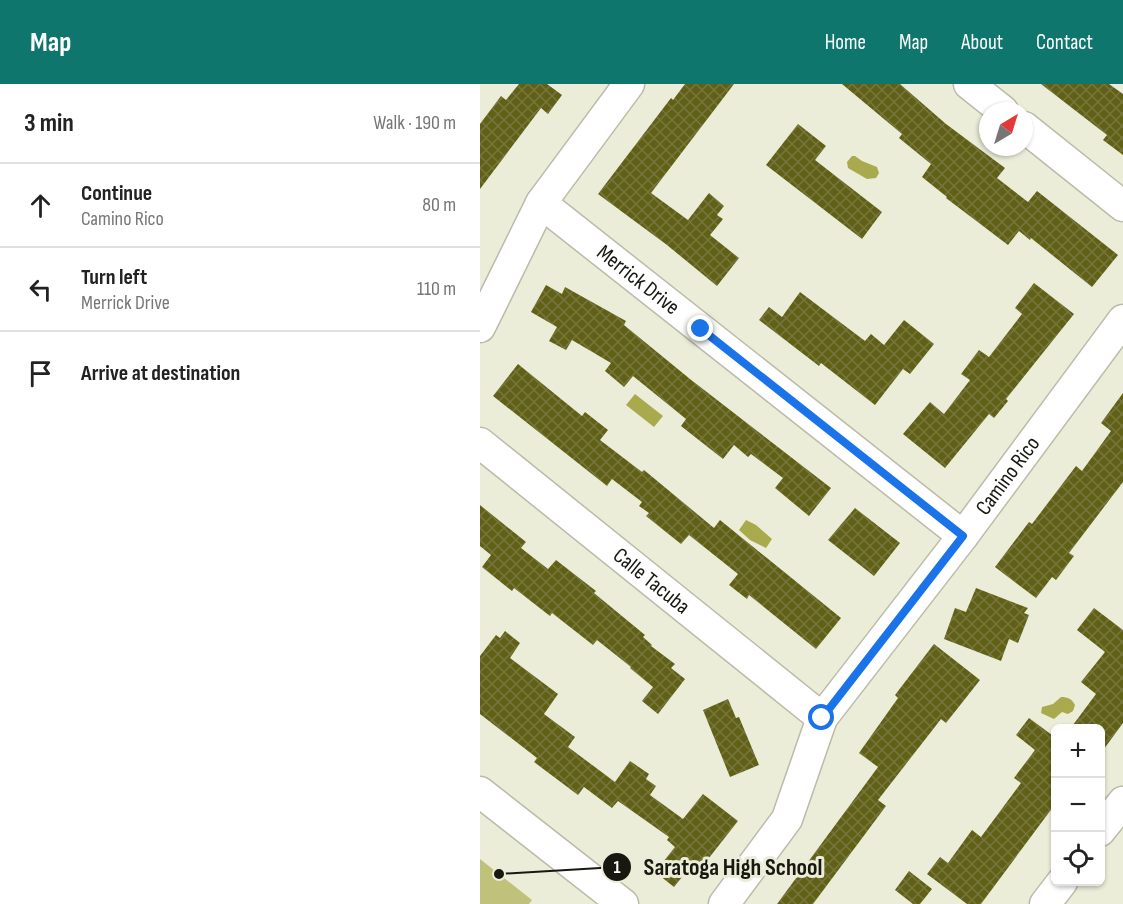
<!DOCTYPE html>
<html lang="en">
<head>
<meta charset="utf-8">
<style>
	:root { --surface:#fff; --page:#f6f6f6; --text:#222; --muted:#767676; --line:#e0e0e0; --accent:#0f766e }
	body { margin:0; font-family:"Sofia Sans Condensed",sans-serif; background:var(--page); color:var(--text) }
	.controls { position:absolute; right:18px; bottom:18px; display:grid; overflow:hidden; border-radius:9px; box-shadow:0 2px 4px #0004 }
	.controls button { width:54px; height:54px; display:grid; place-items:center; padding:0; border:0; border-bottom:2px solid var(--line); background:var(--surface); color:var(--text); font:30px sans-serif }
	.compass { position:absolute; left:499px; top:18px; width:54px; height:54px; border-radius:50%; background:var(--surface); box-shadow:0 2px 4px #0004; rotate:38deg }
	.stop { position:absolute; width:18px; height:18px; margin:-14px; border:4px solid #1a73e8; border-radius:50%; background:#fff }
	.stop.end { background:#1a73e8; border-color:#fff; box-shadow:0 2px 6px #0008 }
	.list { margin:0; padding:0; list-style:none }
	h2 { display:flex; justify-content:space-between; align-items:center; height:78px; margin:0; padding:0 24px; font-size:26px }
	h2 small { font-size:20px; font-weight:400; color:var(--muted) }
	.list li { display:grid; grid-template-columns:39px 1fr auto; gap:18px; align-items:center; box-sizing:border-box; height:84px; padding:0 24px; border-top:2px solid var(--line) }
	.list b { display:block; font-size:22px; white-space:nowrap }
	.list p { margin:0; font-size:20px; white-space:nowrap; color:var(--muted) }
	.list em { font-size:20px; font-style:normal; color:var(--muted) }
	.icon { flex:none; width:33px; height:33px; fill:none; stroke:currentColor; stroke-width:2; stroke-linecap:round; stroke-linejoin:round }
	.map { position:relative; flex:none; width:643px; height:820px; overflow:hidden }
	header { display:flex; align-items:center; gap:36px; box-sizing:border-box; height:84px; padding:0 30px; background:var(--accent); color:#fff }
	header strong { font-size:28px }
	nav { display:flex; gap:33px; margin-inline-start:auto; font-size:21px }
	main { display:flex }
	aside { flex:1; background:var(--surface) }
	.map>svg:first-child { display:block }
	.grass { fill:#c0c27b }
	.water { fill:#a9aa4d }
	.building { fill:url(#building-cross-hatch) }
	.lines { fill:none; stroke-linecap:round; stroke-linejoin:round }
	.minor-casing { stroke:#babba8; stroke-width:33 }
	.minor { stroke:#fff; stroke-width:30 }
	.route { stroke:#1a73e8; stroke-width:8 }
	.labels { text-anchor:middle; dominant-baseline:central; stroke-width:6; stroke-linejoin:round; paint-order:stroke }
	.street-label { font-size:22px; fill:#181811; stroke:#ecedd8 }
	.leader { fill:none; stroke:#181811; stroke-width:2 }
	.callout-dot { fill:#181811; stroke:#ecedd8; stroke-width:2 }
	.mark-label { font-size:18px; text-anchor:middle; font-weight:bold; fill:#fff }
	.callout-label { font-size:24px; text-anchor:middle; font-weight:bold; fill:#181811; stroke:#ecedd8; stroke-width:6; stroke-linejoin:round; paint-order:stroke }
</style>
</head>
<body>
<header>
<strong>Map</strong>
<nav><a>Home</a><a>Map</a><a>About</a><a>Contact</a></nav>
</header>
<main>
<aside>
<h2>3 min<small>Walk · 190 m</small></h2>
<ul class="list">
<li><svg class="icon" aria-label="ahead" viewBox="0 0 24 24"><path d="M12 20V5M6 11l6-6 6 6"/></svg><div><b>Continue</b><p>Camino Rico</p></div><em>80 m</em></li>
<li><svg class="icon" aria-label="left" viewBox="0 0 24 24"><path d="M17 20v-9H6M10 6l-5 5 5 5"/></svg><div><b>Turn left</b><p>Merrick Drive</p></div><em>110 m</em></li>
<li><svg class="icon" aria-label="arrive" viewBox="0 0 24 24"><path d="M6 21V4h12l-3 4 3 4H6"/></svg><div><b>Arrive at destination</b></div></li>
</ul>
</aside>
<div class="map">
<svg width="643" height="820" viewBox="0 0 643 820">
	<defs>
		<pattern id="building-cross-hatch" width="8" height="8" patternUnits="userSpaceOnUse" patternTransform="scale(1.5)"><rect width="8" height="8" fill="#606016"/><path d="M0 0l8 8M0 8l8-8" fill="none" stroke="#76763e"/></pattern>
	</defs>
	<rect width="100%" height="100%" fill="#ecedd8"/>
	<!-- grass -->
	<path class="grass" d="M 0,775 L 52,816 L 49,820 L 0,820 Z"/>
	<!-- water -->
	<path class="water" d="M 372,72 L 375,72 L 382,77 L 397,83 L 399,89 L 396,94 L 387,95 L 368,84 L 367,78 Z
		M 155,310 L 183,332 L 174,343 L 146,321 Z
		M 266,436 L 276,441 L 292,455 L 286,464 L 270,456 L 259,446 Z
		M 581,613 C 588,613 592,615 595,621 L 593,627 L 588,630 L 582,628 L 574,635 L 561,629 L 562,623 L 573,620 Z"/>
	<!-- building -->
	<path class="building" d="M 39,0 L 67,0 L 82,11 L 68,30 L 61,24 L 0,105 L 0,40 L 21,12 L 26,16 Z
		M 205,0 L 254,0 L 171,109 L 208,136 L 229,109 L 244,122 L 237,131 L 243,135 L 230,151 L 259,174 L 237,202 L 187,161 L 118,110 L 191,14 L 193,16 Z
		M 362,0 L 420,0 L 466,40 L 525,84 L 517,94 L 548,118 L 557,107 L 638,171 L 612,203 L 551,154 L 550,156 L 539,147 L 528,161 L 466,114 L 467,113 L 442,93 L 451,80 L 419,54 L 422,50 Z
		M 561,0 L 629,0 L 643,10 L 643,71 L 623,56 L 627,51 Z
		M 318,40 L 346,62 L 335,76 L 402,128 L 382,155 L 286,81 Z
		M 554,199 L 594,230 L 526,315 L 528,317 L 514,334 L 509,330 L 465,384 L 423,350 L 450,318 L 464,330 L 490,296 L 481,290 L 499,266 L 509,273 L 542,230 L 535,224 Z
		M 66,201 L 82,210 L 85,203 L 146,237 L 144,241 L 210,295 L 351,404 L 329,432 L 295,404 L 303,394 L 271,370 L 268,373 L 254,361 L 243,375 L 201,342 L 206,335 L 153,292 L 144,303 L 125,287 L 131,279 L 92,256 L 86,266 L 69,257 L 77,243 L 51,228 Z
		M 320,208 L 385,257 L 391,250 L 404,261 L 424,236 L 454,260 L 430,290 L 423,285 L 395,321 L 341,279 L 339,282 L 279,236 L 289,223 L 302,233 Z
		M 38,280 L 102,332 L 105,328 L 128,346 L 120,356 L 162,388 L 164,386 L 234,444 L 240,436 L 361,534 L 336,565 L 269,511 L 267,515 L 249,501 L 258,490 L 209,451 L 201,460 L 166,432 L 169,429 L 159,422 L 162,418 L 132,395 L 127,402 L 13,312 Z
		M 643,309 L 643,398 L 589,469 L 594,472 L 576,496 L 572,493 L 556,514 L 515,483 L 549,438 L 552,440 L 596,382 L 602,387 L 631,347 L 621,339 Z
		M 0,421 L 46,458 L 41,464 L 68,485 L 76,476 L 116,507 L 114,509 L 165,551 L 163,553 L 172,561 L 171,562 L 195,580 L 191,584 L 205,595 L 178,630 L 162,617 L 173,603 L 150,584 L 151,583 L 117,556 L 113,561 L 72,529 L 70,532 L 34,504 L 32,507 L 2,483 L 11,471 L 0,462 Z
		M 375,424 L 420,459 L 394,492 L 348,456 Z
		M 496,504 L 548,524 L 544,529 L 549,531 L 538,559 L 529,555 L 521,577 L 464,555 L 475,524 L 486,528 Z
		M 614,524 L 643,546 L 643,639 L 621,669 L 621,645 L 590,645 L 616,610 L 601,598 L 625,568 L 597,546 Z
		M 25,547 L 40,559 L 30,574 L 78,610 L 64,630 L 95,653 L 88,663 L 135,698 L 150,677 L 169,690 L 166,695 L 176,702 L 170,711 L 203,735 L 223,710 L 258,737 L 214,793 L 207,787 L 194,803 L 175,788 L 195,763 L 187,756 L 189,753 L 138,717 L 132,724 L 104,703 L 98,711 L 54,678 L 57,674 L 0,630 L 0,572 L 16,551 L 20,554 Z
		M 454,560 L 500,596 L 466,639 L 461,635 L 398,716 L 406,722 L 333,820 L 297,820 L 398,683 L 379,669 L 418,614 L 415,611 Z
		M 248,615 L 256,634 L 259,633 L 279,681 L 250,693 L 223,626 Z
		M 549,634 L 576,654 L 576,719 L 501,820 L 487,820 L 447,790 L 460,773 L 468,779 L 492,746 L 501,753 L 541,699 L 534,694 L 555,666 L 536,651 Z
		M 429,787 L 452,805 L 440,820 L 433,820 L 415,806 Z"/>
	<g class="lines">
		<defs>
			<g id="minor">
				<path d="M 489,0 L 523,27"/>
				<path d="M 544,43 L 643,122"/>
				<path id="s1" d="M 61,119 L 483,452"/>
				<path d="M 0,243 L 61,119 L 149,0"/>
				<path id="s2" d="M 0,359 L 342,634"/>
				<path d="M 0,708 L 143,820"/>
				<path d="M 620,747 L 643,718"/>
				<path id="s3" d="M 244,820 L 307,735 L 342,634 L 483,452 L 643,236"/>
				<path d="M 565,820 L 582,798"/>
			</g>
		</defs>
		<!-- minor casing -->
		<use href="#minor" class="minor-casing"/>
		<!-- minor -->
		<use href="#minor" class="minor"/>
	</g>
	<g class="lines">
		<!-- route -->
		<path class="route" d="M 221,245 L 483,452 L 342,634"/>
	</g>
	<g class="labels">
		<!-- street labels -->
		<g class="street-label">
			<text stroke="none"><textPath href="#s1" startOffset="124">Merrick Drive</textPath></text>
			<text stroke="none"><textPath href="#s3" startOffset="518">Camino Rico</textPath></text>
			<text stroke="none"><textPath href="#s2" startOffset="220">Calle Tacuba</textPath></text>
		</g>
	</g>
	<!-- callouts -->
	<path class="leader" d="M19 790L137 783"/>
	<g class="callout-dot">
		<circle cx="19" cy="790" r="6"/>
		<circle cx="137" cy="783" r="15"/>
	</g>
	<g class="mark-label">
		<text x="137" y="789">1</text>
	</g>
	<g class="callout-label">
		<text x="253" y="791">Saratoga High School</text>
	</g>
</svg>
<div class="controls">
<button>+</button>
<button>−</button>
<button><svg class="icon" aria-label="locate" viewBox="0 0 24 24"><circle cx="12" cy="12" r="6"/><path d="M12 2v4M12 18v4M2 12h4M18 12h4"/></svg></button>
</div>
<svg class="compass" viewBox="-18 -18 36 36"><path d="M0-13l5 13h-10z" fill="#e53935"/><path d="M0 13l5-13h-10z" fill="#767676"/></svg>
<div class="stop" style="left:342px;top:634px"></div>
<div class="stop end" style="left:221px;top:245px"></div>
</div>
</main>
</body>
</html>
